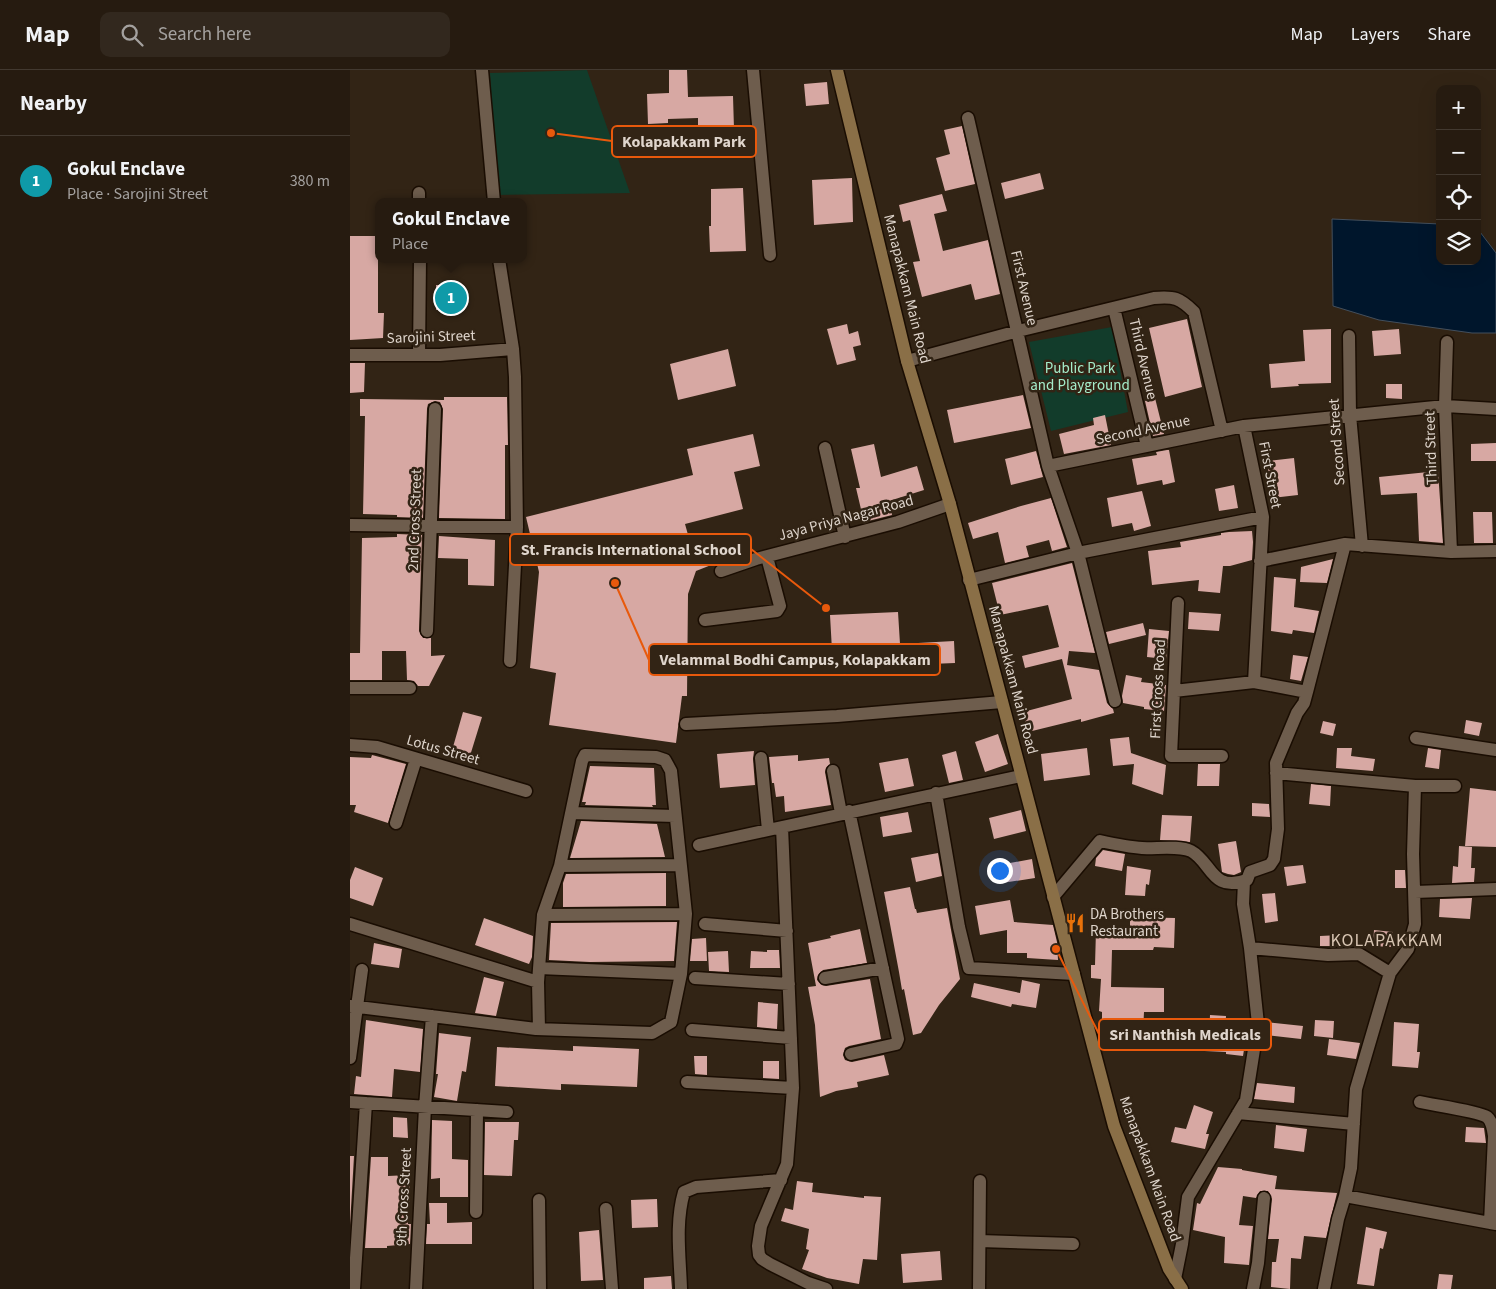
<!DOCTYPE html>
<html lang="en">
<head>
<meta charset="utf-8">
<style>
	:root { --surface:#261b10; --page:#32281e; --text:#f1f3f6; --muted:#a4a19f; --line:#423930; --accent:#bca0f2 }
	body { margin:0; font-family:"Source Sans 3",sans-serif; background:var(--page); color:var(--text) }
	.controls { position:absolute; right:15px; top:15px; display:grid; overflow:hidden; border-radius:10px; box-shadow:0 5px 20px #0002 }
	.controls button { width:45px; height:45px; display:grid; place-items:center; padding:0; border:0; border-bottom:1px solid var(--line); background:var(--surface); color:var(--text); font:25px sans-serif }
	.you { position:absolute; left:649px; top:800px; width:18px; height:18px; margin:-12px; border:4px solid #fff; border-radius:50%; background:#1a73e8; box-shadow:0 0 0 8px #1a73e833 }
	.badge { display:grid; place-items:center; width:32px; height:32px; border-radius:50%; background:var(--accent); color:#fff; font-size:16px; font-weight:700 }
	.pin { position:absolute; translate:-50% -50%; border:2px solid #fff; box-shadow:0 1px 5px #0006 }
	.popup { position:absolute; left:25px; top:128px; width:152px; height:65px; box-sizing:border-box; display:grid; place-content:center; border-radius:10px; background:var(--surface); filter:drop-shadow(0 1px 4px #0005); font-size:16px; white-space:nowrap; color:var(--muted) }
	.popup b { font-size:19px; color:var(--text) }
	.popup::after { content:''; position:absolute; left:50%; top:100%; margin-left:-10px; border:10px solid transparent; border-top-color:var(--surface) }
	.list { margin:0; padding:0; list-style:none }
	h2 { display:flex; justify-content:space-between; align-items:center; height:65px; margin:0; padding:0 20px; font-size:21px }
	h2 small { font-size:16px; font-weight:400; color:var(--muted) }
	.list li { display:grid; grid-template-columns:32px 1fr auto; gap:15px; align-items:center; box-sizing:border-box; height:90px; padding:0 20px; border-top:1px solid var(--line) }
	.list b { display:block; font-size:19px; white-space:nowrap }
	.list p { margin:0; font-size:16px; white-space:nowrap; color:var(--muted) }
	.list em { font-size:16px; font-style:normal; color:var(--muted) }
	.icon { flex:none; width:28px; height:28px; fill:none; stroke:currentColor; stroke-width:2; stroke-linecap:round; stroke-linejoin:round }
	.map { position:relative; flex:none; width:1146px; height:1219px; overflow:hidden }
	header { display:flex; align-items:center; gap:30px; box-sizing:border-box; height:70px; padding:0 25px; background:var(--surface); border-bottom:1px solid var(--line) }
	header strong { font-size:24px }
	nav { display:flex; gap:28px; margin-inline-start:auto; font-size:18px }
	.search { width:350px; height:45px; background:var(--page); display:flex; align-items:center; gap:12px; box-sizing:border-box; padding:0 18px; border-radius:10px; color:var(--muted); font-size:19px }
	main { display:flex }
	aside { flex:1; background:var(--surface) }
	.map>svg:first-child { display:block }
	.green { fill:#123c2b }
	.water { fill:#00162c; stroke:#434f5c }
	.building { fill:#d7a8a3 }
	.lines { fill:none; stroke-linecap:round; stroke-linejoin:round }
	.minor-casing { stroke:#1a0d02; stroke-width:15 }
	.secondary-casing { stroke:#1a0d02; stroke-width:15 }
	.minor { stroke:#6e5d4d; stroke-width:12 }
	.secondary { stroke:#8a6f47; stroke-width:12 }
	.labels { text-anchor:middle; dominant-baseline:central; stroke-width:5; stroke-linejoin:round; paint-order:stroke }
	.street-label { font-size:15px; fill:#dfd5cc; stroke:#322415 }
	.park-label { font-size:15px; fill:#a4ecca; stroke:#322415 }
	.poi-label { font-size:15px; fill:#dfd5cc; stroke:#322415; text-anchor:start }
	.quarter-label { font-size:18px; letter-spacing:1px; fill:#d8c5b2; stroke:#322415 }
	.leader { fill:none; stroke:#e8590c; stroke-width:2 }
	.callout-dot { fill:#e8590c; stroke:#322415; stroke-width:2 }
	.callout { fill:#322415; stroke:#e8590c; stroke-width:2 }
	.callout-label { font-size:16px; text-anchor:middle; font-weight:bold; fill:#dfd5cc }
</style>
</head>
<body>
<header>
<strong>Map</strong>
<div class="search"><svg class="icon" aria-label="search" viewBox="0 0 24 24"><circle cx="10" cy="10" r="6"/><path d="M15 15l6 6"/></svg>Search here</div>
<nav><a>Map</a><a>Layers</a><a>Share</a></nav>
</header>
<main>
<aside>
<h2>Nearby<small></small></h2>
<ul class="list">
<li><span class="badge" style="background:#0f9aa8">1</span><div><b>Gokul Enclave</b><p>Place · Sarojini Street</p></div><em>380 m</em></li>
</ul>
</aside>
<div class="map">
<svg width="1146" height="1219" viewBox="0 0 1146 1219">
	<rect width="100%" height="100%" fill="#322415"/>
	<!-- green -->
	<path class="green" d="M 237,0 L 280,123 L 147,125 L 140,3 Z
		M 762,257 L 778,342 L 701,361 L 679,272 Z"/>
	<!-- water -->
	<path class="water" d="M 982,149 L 1090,154 L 1090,191 L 1127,191 L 1127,158 L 1146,183 L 1146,263 L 1122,263 L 1029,250 L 983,236 Z"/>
	<!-- building -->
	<path class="building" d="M 319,0 L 337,0 L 338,27 L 383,26 L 384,59 L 348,60 L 348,48 L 318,49 L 318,53 L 298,54 L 297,24 L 319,23 Z
		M 477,12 L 479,34 L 456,36 L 454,14 Z
		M 612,56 L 625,114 L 595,121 L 586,88 L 600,84 L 594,60 Z
		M 690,103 L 694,119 L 655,129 L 651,113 Z
		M 502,108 L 503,152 L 464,155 L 462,110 Z
		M 393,118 L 396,181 L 360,182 L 359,156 L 361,156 L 361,119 Z
		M 592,124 L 597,141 L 584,144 L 593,181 L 638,170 L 650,224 L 625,230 L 621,214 L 572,227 L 563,192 L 570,191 L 560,150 L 553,152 L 549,135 Z
		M 0,166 L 28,166 L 28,243 L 34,243 L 33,268 L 0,270 Z
		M 86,215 L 115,216 L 115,240 L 86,240 Z
		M 837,249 L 852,317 L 815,327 L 799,258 Z
		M 497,254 L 499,264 L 508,261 L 511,275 L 503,277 L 506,290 L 487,295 L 477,259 Z
		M 981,259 L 981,313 L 948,314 L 949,316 L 921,318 L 919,294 L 955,291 L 953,260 Z
		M 1049,259 L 1051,284 L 1024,286 L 1022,261 Z
		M 378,279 L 386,316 L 328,330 L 320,294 Z
		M 0,293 L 15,293 L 14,322 L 0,323 Z
		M 1036,314 L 1052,314 L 1052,329 L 1036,328 Z
		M 673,325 L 681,358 L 604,373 L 597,340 Z
		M 94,327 L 157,327 L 158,375 L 155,375 L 155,449 L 89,448 L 93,339 L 90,332 L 85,331 L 78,334 L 77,339 L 73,448 L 47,447 L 47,445 L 13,444 L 15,346 L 10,346 L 10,329 L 94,330 Z
		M 805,328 L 814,364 L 803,366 L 795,331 Z
		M 755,345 L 761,375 L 714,384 L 709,364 L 744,355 L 743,348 Z
		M 403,364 L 410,396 L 384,402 L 393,439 L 335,454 L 342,479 L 381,464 L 389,484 L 346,501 L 338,524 L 337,626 L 332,626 L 326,673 L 199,655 L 206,603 L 180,598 L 189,502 L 176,447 L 343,405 L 337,379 Z
		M 1146,373 L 1146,391 L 1121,391 L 1121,374 Z
		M 524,374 L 531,407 L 567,396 L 574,420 L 539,431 L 542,445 L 514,452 L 506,418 L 510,418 L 501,379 Z
		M 817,380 L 819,380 L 825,412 L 813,415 L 812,410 L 787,415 L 782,389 L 807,385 L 806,382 Z
		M 686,381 L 693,407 L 661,415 L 655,389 Z
		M 944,388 L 948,425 L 922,428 L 917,391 Z
		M 1088,401 L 1093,473 L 1069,471 L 1067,423 L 1031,425 L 1029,407 Z
		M 884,415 L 888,438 L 869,441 L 865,419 Z
		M 792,421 L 801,456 L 784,461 L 782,453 L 762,457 L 757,428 Z
		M 701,428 L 717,477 L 702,481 L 699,470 L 676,476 L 679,487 L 655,493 L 648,462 L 623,469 L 618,453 L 671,436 Z
		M 1123,442 L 1142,442 L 1143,473 L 1124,473 Z
		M 902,461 L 903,472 L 902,490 L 880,496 L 873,496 L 870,523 L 848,521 L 849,510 L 802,515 L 798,481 L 831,477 L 830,472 L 871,465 L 871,463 L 879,462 Z
		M 47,464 L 72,465 L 69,561 L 73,568 L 81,568 L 81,586 L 95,585 L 79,616 L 68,616 L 64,611 L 57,610 L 56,581 L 32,581 L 32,610 L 0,610 L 0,583 L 10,583 L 12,468 L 47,467 Z
		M 89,466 L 145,470 L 144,516 L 118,515 L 118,489 L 88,488 Z
		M 983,489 L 977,513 L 950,512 L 951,497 Z
		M 722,493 L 745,583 L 719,581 L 717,595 L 749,600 L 757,633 L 763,639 L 764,643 L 731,652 L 731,649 L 678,662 L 673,642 L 722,629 L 712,589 L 675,598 L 672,586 L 709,577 L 698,535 L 650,545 L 642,513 Z
		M 924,507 L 946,509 L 944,537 L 969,541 L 964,563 L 943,560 L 942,564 L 921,561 Z
		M 548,542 L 550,574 L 604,571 L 605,593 L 483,598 L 480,545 Z
		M 839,542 L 871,544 L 869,561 L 838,559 Z
		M 793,553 L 796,565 L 759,574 L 756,562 Z
		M 799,559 L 819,561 L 816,589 L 797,587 Z
		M 943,585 L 958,587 L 951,611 L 940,609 Z
		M 776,605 L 792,608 L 791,612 L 816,615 L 814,641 L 794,639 L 794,637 L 773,633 L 772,626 Z
		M 113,642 L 132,647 L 119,689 L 101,684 Z
		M 1116,650 L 1132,653 L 1129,666 L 1114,663 Z
		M 973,651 L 986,654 L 983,666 L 970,663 Z
		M 648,664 L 658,694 L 635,702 L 625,672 Z
		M 779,667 L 781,683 L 816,695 L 813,725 L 782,714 L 784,694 L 763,696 L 760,669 Z
		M 737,678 L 740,705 L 694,711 L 691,684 Z
		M 987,678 L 1002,678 L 1001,686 L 1025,689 L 1023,701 L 986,698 Z
		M 1078,678 L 1091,680 L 1089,699 L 1075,697 Z
		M 404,681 L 403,689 L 405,715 L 370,718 L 367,684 Z
		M 606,681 L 613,710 L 599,713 L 592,685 Z
		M 22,685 L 56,694 L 38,753 L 4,742 L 6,735 L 0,735 L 0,687 L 21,688 Z
		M 448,685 L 448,691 L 479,688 L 480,694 L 476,698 L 475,702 L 481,735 L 435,742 L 434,726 L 426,727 L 424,713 L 422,713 L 419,687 Z
		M 558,688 L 564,716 L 535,722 L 529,693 Z
		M 848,694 L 870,694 L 869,716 L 847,716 Z
		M 240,696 L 304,698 L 306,735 L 302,735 L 303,737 L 235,735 L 236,732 L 232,732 Z
		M 961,714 L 981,716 L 980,736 L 959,734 Z
		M 1120,718 L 1146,721 L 1146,777 L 1115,776 Z
		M 902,733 L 919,734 L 920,747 L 902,746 Z
		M 671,740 L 676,761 L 644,769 L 639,748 Z
		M 558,742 L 562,762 L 533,767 L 530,747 Z
		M 812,745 L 842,746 L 840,772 L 810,770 Z
		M 231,751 L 307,754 L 315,787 L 220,788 Z
		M 886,771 L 891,802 L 884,805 L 878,804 L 872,802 L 868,774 Z
		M 1109,776 L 1122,777 L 1121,798 L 1125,798 L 1124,812 L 1102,813 L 1103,796 L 1108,797 Z
		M 753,780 L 775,784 L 772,801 L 745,796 L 746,788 Z
		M 588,783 L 592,806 L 566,812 L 561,788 Z
		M 682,789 L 685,808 L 652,813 L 649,795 Z
		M 953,795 L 956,813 L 937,816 L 934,797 Z
		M 777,796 L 801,800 L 799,815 L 796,814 L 795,826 L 775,825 Z
		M 5,797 L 33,808 L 23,836 L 0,828 L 0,810 Z
		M 1045,800 L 1055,800 L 1056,818 L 1045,818 Z
		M 316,803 L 316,836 L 213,837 L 213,813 L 216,804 Z
		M 560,817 L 565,839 L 566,839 L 567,843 L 597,838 L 610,909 L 589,935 L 571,963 L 563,965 L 554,919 L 552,920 L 549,902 L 534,822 Z
		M 925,823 L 928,851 L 915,853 L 912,824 Z
		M 1122,828 L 1120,849 L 1089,847 L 1090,829 Z
		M 660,830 L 664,852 L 703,855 L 707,872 L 708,890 L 677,888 L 677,883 L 657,883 L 657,860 L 630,865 L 625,836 Z
		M 780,847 L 825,848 L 824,878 L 804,877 L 803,880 L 762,880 L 761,917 L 814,918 L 814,942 L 794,942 L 793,962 L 752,962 L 752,942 L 749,941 L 751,909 L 741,908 L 741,895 L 745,895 L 746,860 L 780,862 Z
		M 134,848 L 183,866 L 182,887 L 179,894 L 125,875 Z
		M 327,852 L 324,891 L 240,892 L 199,890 L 201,853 Z
		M 510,859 L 517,893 L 473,900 L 468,905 L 467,910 L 472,915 L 476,916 L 520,909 L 531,969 L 499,976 L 495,978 L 493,985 L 495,990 L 502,992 L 534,985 L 539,1005 L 507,1012 L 508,1017 L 486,1021 L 470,1027 L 465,955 L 458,917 L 466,916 L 458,873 L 481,868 L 480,866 Z
		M 1024,860 L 1043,862 L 1042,877 L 1023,876 Z
		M 990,865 L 991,876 L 970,876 L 970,866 Z
		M 356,868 L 357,891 L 340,891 L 342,869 Z
		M 24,873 L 52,879 L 49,898 L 21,894 Z
		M 417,880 L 429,880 L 430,898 L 400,898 L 401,881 L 417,882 Z
		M 378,881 L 379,902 L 359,901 L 358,882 Z
		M 134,907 L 154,912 L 146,946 L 125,943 Z
		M 672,910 L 690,914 L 686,938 L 662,934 L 661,937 L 621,927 L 624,913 L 670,923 Z
		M 408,932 L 428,934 L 427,959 L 407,957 Z
		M 860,945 L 876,946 L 875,964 L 896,967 L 893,986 L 876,984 L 876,982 L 833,980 L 833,981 L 817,981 L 817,967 L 859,967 Z
		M 16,950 L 73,959 L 70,1002 L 44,999 L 42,1027 L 4,1024 L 6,1006 L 11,1007 Z
		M 965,950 L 984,951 L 983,968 L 964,966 Z
		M 916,952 L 953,956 L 951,969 L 915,965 Z
		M 1044,952 L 1069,954 L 1067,982 L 1070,982 L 1068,998 L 1042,996 Z
		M 89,963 L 121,967 L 116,1002 L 112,1001 L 107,1031 L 84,1027 L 88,1004 L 86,1004 Z
		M 979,969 L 1010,973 L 1006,989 L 977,985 Z
		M 223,976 L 289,979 L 287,1017 L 211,1014 L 211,1020 L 145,1016 L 147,977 L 223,981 Z
		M 344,986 L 357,986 L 357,1005 L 345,1004 Z
		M 413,991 L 429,991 L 429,1009 L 413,1008 Z
		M 907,1013 L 945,1017 L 944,1033 L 904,1029 Z
		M 844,1035 L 863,1042 L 856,1064 L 859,1064 L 855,1079 L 821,1072 L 825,1057 L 836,1059 Z
		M 43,1047 L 57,1048 L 58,1068 L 43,1067 Z
		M 82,1050 L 102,1051 L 102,1089 L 118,1090 L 118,1127 L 90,1127 L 90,1108 L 81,1109 Z
		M 135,1052 L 169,1052 L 168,1070 L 164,1070 L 162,1106 L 134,1105 Z
		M 926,1055 L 957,1059 L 954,1082 L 924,1078 Z
		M 1116,1057 L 1134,1058 L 1136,1073 L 1115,1072 Z
		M 0,1086 L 4,1086 L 0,1155 Z
		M 21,1087 L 38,1087 L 38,1106 L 59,1105 L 60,1132 L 57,1132 L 58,1154 L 61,1154 L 60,1174 L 37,1176 L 37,1178 L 15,1178 Z
		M 868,1097 L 892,1099 L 892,1100 L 927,1106 L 925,1119 L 987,1123 L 976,1168 L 954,1166 L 951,1189 L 941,1188 L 940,1219 L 921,1217 L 922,1192 L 926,1192 L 929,1169 L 918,1169 L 922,1129 L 918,1121 L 910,1121 L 906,1128 L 893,1126 L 889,1155 L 903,1156 L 899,1195 L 874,1193 L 875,1167 L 843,1160 L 847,1133 L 850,1134 Z
		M 447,1111 L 463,1113 L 462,1122 L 514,1128 L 514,1126 L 531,1127 L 527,1190 L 513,1189 L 509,1214 L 477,1208 L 452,1199 L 459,1180 L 456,1179 L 459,1159 L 431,1151 L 435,1138 L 443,1140 Z
		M 307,1129 L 308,1157 L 282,1158 L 281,1130 Z
		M 79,1133 L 97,1133 L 97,1153 L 122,1152 L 122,1174 L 76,1174 L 77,1154 L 80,1154 Z
		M 1016,1157 L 1037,1162 L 1033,1179 L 1030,1178 L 1024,1216 L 1007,1214 Z
		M 249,1160 L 253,1210 L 231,1211 L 229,1162 Z
		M 590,1181 L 592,1210 L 553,1213 L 551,1184 Z
		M 1089,1204 L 1103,1205 L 1101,1219 L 1087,1219 Z
		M 321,1206 L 322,1219 L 294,1219 L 294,1208 Z"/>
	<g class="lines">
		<defs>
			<path id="minor" d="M 132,0 L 144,132
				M 403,0 L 420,185
				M 618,48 L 698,396 L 728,483 L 765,631
				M 69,123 L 69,132
				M 764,238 L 797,376
				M 999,266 L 1000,345 L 1012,476
				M 1097,272 L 1095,336 L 1101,482
				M 0,285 L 90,285 L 163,279
				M 69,285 L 70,189
				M 557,291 L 668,261 L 804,228 C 824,226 830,228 844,242 L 872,361
				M 475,378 L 495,467
				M 698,396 L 894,356 L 1095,336 L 1146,339
				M 0,455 L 167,457 L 165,307 L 163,279 L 149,189
				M 910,491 L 995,474 L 1101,482 L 1146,481
				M 371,501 L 406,489 L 548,452 L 600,434
				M 619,510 L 728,483 L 913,447
				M 828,533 L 821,686 L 872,686
				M 355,550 L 427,541 L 430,536 L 417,487
				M 77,561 L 85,339
				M 160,591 L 167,457
				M 904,612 L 957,622 L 995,474
				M 0,618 L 60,618
				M 824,621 L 904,612 L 913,447 L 894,356
				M 336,654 L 487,646 L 652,632
				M 1066,668 L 1146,680
				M 0,675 L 27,677 L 176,721
				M 411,688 L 418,760
				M 483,701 L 491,743
				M 926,703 L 1065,716
				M 586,723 L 609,857 L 619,898 L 724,904
				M 499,741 L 548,969 L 546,974 L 501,984
				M 221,743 L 325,746
				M 46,753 L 66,689
				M 349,775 L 432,757
				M 210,796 L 330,795
				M 894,811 L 893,834 L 900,878
				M 1065,822 L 1146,819
				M 703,827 L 750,771 C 764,774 778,777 792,778 C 805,779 829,775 841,781 C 862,792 861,823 897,810 L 900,802 L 920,795 L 924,789 L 928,759 L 926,693 L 947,643 L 954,633 L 957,622
				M 193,845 L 336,844
				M 0,854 L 188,912 L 193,845 L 210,796 L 232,691 L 235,685 L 306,687 L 315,690 L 321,701 L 336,844 L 331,904 L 321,952 L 302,963 L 186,959 L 0,936
				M 355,854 L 437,861
				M 189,898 L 331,904
				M 1040,903 L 1058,879 L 1065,854 L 1063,784 L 1065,716 L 1105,716
				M 345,908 L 439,914
				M 475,908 L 533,898
				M 188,912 L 189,959
				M 342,960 L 441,968
				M 0,988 L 12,900
				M 337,1012 L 443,1018
				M 0,1032 L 157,1042
				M 1070,1032 C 1083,1035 1128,1041 1137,1047 C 1142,1051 1143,1059 1144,1066 L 1140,1153
				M 888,1043 L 1004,1054
				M 995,1126 L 1146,1154
				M 189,1130 L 190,1219
				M 256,1139 L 262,1219
				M 126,1142 L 127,1040
				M 630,1171 L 723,1174
				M 825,1209 L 832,1174 L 838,1127 L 896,1030 L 908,954 L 900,878 L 978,885 L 1009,884 L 1040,903 L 1006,1019 L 1001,1098 L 995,1126 L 988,1149 L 974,1219
				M 4,1219 L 16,1033
				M 66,1219 L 75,1037 L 82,946
				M 331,1219 C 330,1187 325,1153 334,1122 L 346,1117 L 431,1110
				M 476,1219 L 458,1213 L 420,1194 L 412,1189 L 409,1185 L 408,1176 L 411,1156 L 437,1094 L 443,1018 L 432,757 L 671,706
				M 629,1219 L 630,1111
				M 903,1219 L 908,1193 L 914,1128"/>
			<path id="secondary" d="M 487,0 L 557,291 L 600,434 L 764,1056 L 819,1199 L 832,1219"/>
		</defs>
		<!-- minor casing -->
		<use href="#minor" class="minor-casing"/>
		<!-- secondary casing -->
		<use href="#secondary" class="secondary-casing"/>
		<!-- minor -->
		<use href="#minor" class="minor"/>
		<!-- secondary -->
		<use href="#secondary" class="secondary"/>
	</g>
	<!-- icons -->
	<defs>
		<symbol id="restaurant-bare" viewBox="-9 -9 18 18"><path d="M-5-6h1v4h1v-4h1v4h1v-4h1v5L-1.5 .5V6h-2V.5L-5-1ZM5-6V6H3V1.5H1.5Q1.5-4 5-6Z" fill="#e8710a" stroke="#322415" stroke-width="2.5" paint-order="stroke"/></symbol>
	</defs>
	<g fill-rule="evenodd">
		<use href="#restaurant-bare" x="711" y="839" width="28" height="28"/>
	</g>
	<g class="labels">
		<!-- street labels -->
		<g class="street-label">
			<text transform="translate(674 218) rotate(77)">First Avenue</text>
			<text transform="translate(557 219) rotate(76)">Manapakkam Main Road</text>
			<text transform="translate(81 267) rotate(-2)">Sarojini Street</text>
			<text transform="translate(793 289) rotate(77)">Third Avenue</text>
			<text transform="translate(793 360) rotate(-12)">Second Avenue</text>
			<text transform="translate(987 372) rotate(-94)">Second Street</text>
			<text transform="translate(1081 378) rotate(-92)">Third Street</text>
			<text transform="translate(920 405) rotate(79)">First Street</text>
			<text transform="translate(496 448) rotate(-15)">Jaya Priya Nagar Road</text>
			<text transform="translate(65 450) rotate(-88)">2nd Cross Street</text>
			<text transform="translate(663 610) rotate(75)">Manapakkam Main Road</text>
			<text transform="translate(808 619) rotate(-87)">First Cross Road</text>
			<text transform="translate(93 680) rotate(16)">Lotus Street</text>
			<text transform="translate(800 1099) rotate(70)">Manapakkam Main Road</text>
			<text transform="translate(54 1127) rotate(-87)">9th Cross Street</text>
		</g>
		<!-- park labels -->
		<g class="park-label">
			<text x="730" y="298">Public Park<tspan x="730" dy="17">and Playground</tspan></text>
		</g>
		<!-- poi labels -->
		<g class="poi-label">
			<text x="740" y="844">DA Brothers<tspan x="740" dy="17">Restaurant</tspan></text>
		</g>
		<!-- quarter labels -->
		<g class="quarter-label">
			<text x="1037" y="870">KOLAPAKKAM</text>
		</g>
	</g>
	<!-- callouts -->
	<path class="leader" d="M201 63L262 71M476 538L401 479M265 513L299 590M706 879L749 964"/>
	<g class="callout-dot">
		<circle cx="201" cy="63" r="5"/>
		<circle cx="476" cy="538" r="5"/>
		<circle cx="265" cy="513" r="5"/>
		<circle cx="706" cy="879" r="5"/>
	</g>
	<g class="callout">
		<rect x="262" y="56" width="144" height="31" rx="5"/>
		<rect x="160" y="464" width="241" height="31" rx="5"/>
		<rect x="299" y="574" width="291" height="31" rx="5"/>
		<rect x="749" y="949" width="172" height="31" rx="5"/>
	</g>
	<g class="callout-label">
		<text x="334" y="77">Kolapakkam Park</text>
		<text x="281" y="485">St. Francis International School</text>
		<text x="445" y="595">Velammal Bodhi Campus, Kolapakkam</text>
		<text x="835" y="970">Sri Nanthish Medicals</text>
	</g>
</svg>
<div class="controls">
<button>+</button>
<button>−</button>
<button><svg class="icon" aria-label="locate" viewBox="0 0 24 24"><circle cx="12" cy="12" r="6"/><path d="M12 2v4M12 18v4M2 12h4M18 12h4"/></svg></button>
<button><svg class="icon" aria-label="layers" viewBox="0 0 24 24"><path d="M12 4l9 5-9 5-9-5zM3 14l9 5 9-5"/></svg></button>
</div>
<div class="you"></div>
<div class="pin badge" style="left:101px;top:228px;background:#0f9aa8">1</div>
<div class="popup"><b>Gokul Enclave</b>Place</div>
</div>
</main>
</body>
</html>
